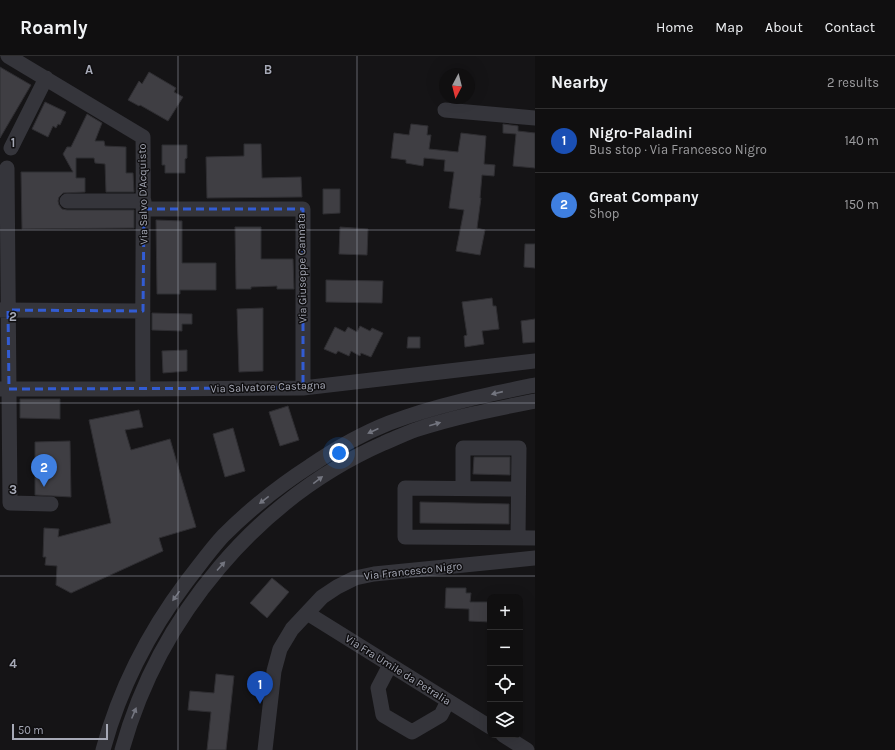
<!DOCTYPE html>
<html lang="en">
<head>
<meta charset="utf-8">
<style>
	:root { --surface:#100f10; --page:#1e1d1e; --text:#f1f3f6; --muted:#9c9c9f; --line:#302f30; --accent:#eecd35 }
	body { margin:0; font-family:Karla,sans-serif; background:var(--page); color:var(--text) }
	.controls { position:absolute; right:12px; bottom:12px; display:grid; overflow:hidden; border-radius:8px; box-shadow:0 4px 16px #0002 }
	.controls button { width:36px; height:36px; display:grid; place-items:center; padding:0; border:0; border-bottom:1px solid var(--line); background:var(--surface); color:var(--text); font:20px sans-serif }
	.compass { position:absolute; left:439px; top:12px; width:36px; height:36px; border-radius:50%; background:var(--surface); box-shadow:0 4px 16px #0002; rotate:187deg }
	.scale { position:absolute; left:12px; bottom:10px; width:96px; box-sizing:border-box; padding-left:4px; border:2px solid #a6a9b6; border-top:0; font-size:11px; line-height:14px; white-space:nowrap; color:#a6a9b6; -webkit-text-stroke:3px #100f11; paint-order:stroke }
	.you { position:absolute; left:339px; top:397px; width:14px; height:14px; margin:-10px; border:3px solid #fff; border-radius:50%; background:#1a73e8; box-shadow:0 0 0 6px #1a73e833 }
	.badge { display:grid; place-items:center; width:26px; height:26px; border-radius:50%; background:var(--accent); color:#fff; font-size:13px; font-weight:700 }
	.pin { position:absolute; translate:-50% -33px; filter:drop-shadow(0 1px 2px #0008) }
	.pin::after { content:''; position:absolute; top:21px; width:14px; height:12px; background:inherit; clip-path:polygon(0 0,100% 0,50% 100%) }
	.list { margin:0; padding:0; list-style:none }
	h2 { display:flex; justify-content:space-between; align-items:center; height:52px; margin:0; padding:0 16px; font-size:17px }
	h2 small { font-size:13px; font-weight:400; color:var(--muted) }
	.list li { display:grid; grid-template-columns:26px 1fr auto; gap:12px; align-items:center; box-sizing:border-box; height:64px; padding:0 16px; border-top:1px solid var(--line) }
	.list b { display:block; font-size:15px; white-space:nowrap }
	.list p { margin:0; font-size:13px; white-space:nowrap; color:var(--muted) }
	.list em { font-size:13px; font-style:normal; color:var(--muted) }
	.icon { flex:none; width:22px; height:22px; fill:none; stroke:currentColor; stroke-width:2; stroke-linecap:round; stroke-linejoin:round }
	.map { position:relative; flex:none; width:535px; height:694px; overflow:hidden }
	header { display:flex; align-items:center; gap:24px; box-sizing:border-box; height:56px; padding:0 20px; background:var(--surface); border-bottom:1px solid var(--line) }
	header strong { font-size:19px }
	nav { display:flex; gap:22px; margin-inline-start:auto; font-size:14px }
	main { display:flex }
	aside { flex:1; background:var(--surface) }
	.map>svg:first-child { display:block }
	.building { fill:#3f3e43; stroke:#2f2e32 }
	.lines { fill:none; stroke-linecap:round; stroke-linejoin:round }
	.minor { stroke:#35353b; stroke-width:15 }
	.oneway { fill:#73757f }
	.marked { fill:none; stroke:#325cd3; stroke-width:3; stroke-dasharray:8 5; stroke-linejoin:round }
	.grid { fill:none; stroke:#a6a9b6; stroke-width:1; stroke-opacity:0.55 }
	.labels { text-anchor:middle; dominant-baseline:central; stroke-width:3; stroke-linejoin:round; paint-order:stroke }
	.street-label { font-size:11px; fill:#a6a9b6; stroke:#100f11 }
	.grid-label { font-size:13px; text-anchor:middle; font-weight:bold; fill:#a6a9b6; stroke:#100f11; stroke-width:3; stroke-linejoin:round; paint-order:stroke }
</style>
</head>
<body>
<header>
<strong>Roamly</strong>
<nav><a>Home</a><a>Map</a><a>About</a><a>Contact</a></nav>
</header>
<main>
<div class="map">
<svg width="535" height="694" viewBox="0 0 535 694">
	<rect width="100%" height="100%" fill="#151416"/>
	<!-- building -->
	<path class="building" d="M 0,11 L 31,29 L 0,82 Z
		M 149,16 L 176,32 L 174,36 L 183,41 L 168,65 L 140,49 L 139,50 L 128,44 L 139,25 L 142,28 Z
		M 45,46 L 66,56 L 60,69 L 58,68 L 56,72 L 53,70 L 48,81 L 32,73 Z
		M 87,58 L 102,67 L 95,85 L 104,85 L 105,90 L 126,91 L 126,117 L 133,117 L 134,136 L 106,136 L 105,108 L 95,107 L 94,102 L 76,102 L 76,122 L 85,122 L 85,136 L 63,137 L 59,141 L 58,145 L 59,149 L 62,153 L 67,154 L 134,154 L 134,172 L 22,173 L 21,116 L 73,116 L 63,98 L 67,91 L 71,91 Z
		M 411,68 L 428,70 L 427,79 L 431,79 L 429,93 L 458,96 L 461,77 L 486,80 L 484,108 L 495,109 L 494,120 L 482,119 L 480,142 L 481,142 L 477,172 L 485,174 L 480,199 L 456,195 L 464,154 L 449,152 L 454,116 L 444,115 L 445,104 L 424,102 L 423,110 L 406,107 L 406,104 L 391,102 L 394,77 L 409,79 Z
		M 503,68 L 518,70 L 518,75 L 535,77 L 535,112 L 513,110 L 516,78 L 503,77 Z
		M 244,88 L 261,88 L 262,122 L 301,121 L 302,141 L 207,142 L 206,101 L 244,100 Z
		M 162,89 L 187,89 L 187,102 L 185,103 L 185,117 L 165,117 L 165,109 L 162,109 Z
		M 323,133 L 340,133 L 340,157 L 323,158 Z
		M 156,164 L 182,165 L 182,207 L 216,207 L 216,234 L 180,234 L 180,238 L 157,238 Z
		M 235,171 L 261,171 L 261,203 L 293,203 L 294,233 L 277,233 L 277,230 L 251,231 L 251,233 L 236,233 Z
		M 340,171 L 368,173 L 367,199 L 339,198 Z
		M 525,188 L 535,188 L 535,212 L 524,211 Z
		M 326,224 L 383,225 L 382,247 L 326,246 Z
		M 492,242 L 493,250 L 496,250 L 499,273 L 482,275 L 484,288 L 465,291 L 464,280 L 467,279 L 462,246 Z
		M 263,252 L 263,315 L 239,316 L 237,253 Z
		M 152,257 L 192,258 L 192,268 L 182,268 L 182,275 L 152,274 Z
		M 535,263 L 535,286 L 523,287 L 521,265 Z
		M 360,270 L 370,275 L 372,272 L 383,277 L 371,301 L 361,297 L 360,300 L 351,295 L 349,300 L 338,295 L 336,298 L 324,293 L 335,271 L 345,276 L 348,271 L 357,276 Z
		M 408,281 L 420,281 L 420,292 L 407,292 Z
		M 187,294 L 187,315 L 163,317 L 162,295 Z
		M 20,343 L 60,343 L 60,363 L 20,362 Z
		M 288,350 L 299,384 L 280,390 L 269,356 Z
		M 139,354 L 143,371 L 125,374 L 131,394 L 170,383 L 196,471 L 159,482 L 163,495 L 71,537 L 56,529 L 57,510 L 45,509 L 46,501 L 43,501 L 44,472 L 59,473 L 58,481 L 111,467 L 89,364 Z
		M 233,372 L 245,415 L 225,421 L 213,378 Z
		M 70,385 L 71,441 L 35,439 L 35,386 Z
		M 474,401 L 510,401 L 510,419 L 473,418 Z
		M 420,446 L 509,448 L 509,468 L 420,467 Z
		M 272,522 L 289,536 L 267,562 L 250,547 Z
		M 446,532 L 466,532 L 466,537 L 471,537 L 470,546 L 490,546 L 490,566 L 469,565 L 469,553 L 445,552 Z
		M 216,618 L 234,620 L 226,694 L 207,694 L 211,656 L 188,654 L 190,635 L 214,637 Z"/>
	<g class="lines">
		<!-- minor -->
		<path class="minor" d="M 8,0 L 143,81 C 144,165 142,249 143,333
			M 445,54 L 535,62
			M 11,92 L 46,22
			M 7,112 L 10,447 L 51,448
			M 67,145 L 144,145
			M 144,153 L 303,153 L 303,332
			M 0,254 L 143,255
			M 0,333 L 143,333 L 303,332 L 535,305
			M 463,432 L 463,392 L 519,392 L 518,482
			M 518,433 L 405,432 L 405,481 L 535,482
			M 307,557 L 490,671
			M 390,609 L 378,632 L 383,659 L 412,676 L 441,659 L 448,645
			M 503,679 L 527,694
			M 103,694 C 120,631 148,577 187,525 C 199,510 210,494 223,480 C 249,454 279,430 310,410 C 335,393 361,378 389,367 C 436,349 486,339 535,329
			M 122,694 C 159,561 257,443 384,387 C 394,383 404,378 415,374 C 454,361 495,353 535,345
			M 265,694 L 274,615 L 280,593 L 292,573 L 322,541 L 337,531 L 355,522 L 374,518 L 535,502"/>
	</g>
	<!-- one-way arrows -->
	<defs><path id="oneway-solid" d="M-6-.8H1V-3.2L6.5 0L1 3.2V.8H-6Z"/></defs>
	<g class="oneway">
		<use href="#oneway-solid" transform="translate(497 337) rotate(167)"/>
		<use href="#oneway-solid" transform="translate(435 368) rotate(-16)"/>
		<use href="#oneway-solid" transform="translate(373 375) rotate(155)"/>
		<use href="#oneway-solid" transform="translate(318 424) rotate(-37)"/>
		<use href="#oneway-solid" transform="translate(264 444) rotate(142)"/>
		<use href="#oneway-solid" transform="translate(221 510) rotate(-48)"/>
		<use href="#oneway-solid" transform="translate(176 540) rotate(126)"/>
		<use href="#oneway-solid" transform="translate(134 657) rotate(-67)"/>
	</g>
	<!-- marked area -->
	<path class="marked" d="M 144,153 L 303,153 L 303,332 L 9,333 L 8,254 L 143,255 Z"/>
	<!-- grid -->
	<path class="grid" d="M 178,0 L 178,694M 357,0 L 357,694M 0,174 L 535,174M 0,347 L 535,347M 0,520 L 535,520"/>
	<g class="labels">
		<!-- street labels -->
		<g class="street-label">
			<text transform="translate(143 138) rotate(-91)">Via Salvo D'Acquisto</text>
			<text transform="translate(302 212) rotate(-91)">Via Giuseppe Cannata</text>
			<text transform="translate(268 331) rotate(-2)">Via Salvatore Castagna</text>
			<text transform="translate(413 515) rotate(-6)">Via Francesco Nigro</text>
			<text transform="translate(398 614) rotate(32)">Via Fra Umile da Petralia</text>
		</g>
	</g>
	<g class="grid-label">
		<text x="89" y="18">A</text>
		<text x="268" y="18">B</text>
		<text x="13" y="91">1</text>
		<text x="13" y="265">2</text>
		<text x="13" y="438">3</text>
		<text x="13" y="612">4</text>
	</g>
</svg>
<div class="controls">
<button>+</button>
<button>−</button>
<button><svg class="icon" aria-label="locate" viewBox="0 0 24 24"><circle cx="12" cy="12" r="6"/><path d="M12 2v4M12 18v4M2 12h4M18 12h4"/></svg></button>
<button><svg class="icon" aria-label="layers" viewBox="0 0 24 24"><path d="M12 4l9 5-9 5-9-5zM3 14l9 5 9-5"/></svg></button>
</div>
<svg class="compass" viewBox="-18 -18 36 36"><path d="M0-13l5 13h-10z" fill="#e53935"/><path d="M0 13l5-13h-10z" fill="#9c9c9f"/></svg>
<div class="scale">50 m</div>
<div class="you"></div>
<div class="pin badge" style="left:260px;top:648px;background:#1a4fb4">1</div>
<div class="pin badge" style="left:44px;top:431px;background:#3f7fe0">2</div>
</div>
<aside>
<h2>Nearby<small>2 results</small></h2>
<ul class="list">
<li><span class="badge" style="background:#1a4fb4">1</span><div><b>Nigro-Paladini</b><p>Bus stop · Via Francesco Nigro</p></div><em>140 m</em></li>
<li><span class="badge" style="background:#3f7fe0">2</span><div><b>Great Company</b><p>Shop</p></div><em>150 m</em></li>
</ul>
</aside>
</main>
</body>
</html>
